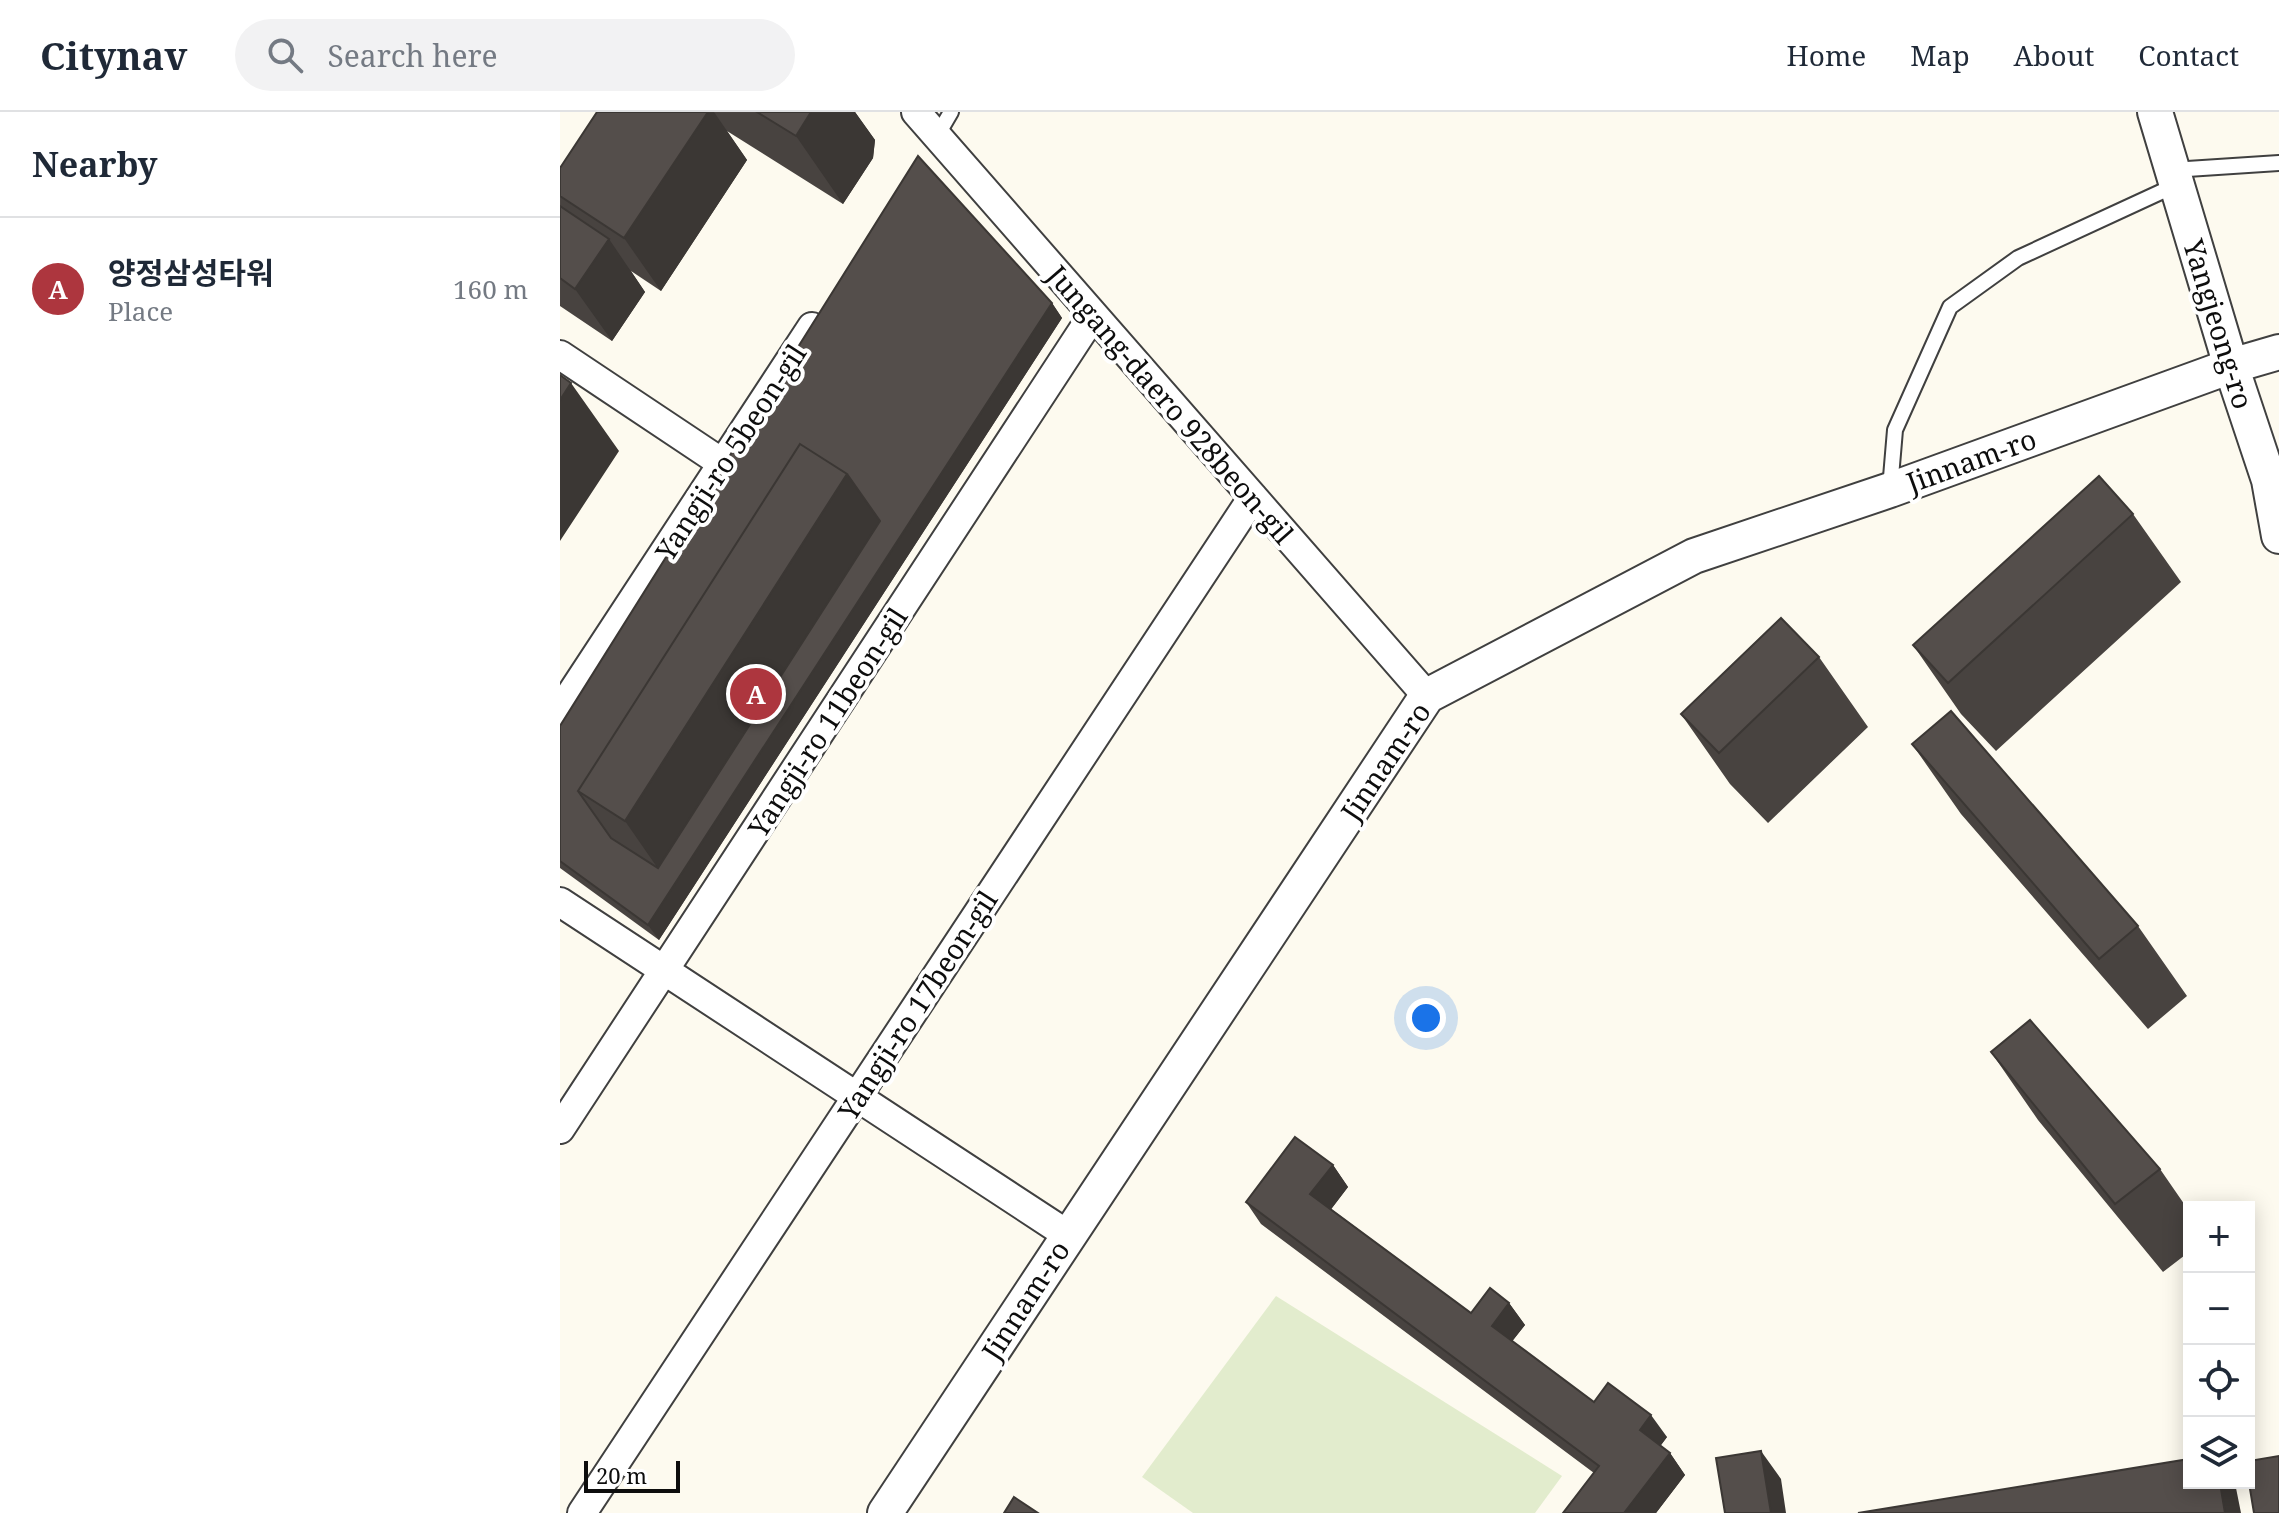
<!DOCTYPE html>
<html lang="en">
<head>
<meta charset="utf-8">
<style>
	:root { --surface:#fff; --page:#f2f2f3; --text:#1f2937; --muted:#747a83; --line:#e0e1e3; --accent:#ad363e }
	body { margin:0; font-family:"Noto Serif","Noto Sans KR",serif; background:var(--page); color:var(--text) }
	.controls { position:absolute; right:24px; bottom:24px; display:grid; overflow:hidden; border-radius:0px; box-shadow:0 4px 20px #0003 }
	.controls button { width:72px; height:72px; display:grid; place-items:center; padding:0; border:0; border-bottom:2px solid var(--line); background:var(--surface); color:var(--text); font:40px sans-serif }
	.scale { position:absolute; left:24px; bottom:20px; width:96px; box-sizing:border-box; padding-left:8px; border:4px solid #0d0d0d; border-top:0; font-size:22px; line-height:28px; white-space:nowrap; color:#0d0d0d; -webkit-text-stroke:6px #fff; paint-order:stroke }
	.you { position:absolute; left:866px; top:906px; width:28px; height:28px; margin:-20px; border:6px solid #fff; border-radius:50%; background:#1a73e8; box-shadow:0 0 0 12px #1a73e833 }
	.badge { display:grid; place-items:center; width:52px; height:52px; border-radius:50%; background:var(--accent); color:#fff; font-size:26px; font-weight:700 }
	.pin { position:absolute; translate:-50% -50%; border:4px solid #fff; box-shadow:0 2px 8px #0006 }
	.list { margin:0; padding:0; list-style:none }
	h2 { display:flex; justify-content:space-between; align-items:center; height:104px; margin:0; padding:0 32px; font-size:34px }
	h2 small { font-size:26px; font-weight:400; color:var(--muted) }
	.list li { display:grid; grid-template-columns:52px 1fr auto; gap:24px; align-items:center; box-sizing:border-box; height:144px; padding:0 32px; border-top:2px solid var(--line) }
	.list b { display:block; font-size:30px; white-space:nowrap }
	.list p { margin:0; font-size:26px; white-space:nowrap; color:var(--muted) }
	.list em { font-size:26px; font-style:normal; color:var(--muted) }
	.icon { flex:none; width:44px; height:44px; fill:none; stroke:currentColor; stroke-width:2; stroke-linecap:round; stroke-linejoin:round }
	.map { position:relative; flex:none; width:1719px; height:1401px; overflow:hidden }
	header { display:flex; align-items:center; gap:48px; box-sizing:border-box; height:112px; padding:0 40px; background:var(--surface); border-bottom:2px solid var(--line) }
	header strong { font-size:38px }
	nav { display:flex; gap:44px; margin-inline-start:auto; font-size:28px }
	.search { width:560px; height:72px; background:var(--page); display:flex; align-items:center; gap:20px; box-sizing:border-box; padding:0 28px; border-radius:44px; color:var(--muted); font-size:30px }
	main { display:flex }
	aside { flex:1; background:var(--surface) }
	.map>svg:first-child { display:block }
	.pitch { fill:#e2eccd }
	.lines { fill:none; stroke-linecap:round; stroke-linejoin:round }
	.service-casing { stroke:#404040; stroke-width:18 }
	.minor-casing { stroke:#404040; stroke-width:32 }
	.tertiary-casing { stroke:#404040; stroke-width:38 }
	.service { stroke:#fff; stroke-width:14 }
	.minor { stroke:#fff; stroke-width:28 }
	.tertiary { stroke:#fff; stroke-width:34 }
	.wall { fill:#484340 }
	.shaded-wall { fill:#3b3734 }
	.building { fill:#544e4b; stroke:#3b3734; stroke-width:2; fill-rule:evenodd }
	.labels { text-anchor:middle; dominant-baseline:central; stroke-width:8; stroke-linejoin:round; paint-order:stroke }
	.street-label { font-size:28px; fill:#0d0d0d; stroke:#fff }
</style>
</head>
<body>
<header>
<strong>Citynav</strong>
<div class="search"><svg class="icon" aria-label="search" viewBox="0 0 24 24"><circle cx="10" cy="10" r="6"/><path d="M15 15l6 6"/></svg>Search here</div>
<nav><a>Home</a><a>Map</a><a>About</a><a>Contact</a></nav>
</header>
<main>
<aside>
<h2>Nearby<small></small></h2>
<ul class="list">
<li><span class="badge">A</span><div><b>양정삼성타워</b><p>Place</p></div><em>160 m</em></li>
</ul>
</aside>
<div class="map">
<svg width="1719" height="1401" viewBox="0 0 1719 1401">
	<rect width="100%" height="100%" fill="#fdfaef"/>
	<!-- pitch -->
	<path class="pitch" d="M 716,1184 L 1002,1364 L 975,1401 L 633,1401 L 582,1365 Z"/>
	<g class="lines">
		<defs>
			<path id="service" d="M 377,24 L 391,0
				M 1612,58 L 1719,51
				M 1330,377 L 1335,318 L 1390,195 L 1458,146 L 1616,73"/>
			<path id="minor" d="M 356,0 L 867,584
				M 0,243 L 162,351
				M 0,599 L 252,215
				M 0,790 L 508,1123
				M 0,1017 L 533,203
				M 22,1401 L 693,385"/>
			<path id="tertiary" d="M 1595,0 L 1671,254 L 1709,368 L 1719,424
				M 325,1401 L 867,584 L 1134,444 L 1330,378 L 1671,254 L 1719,240"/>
		</defs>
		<!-- service casing -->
		<use href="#service" class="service-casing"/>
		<!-- minor casing -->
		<use href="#minor" class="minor-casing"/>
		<!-- tertiary casing -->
		<use href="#tertiary" class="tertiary-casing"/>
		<!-- service -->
		<use href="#service" class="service"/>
		<!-- minor -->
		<use href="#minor" class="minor"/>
		<!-- tertiary -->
		<use href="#tertiary" class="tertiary"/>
	</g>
	<!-- wall -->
	<path class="wall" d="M 37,0 L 295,0 L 315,28 L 313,46 L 283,92 L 167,19 L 187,48 L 101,179 L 71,159 L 85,180 L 52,229 L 0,194 L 0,56 Z
		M 492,191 L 502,206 L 99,828 L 0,756 L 0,614 Z
		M 1573,402 L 1621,470 L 1436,639 L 1401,602 L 1353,533 Z
		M 1259,545 L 1308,615 L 1208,711 L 1170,672 L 1121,602 Z
		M 1352,632 L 1578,814 L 1627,884 L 1588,917 L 1401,702 Z
		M 1431,940 L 1600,1057 L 1629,1099 L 1629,1140 L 1603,1160 L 1478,1008 Z
		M 773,1053 L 788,1075 L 771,1097 L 911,1201 L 949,1191 L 965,1213 L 952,1229 L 1034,1290 L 1107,1325 L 1100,1334 L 1110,1341 L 1125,1363 L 1096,1401 L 1003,1401 L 1034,1361 L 701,1112 L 686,1090 Z"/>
	<!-- shaded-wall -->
	<path class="shaded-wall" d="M 148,0 L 154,0 L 187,48 L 101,179 L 64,126 Z
		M 251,0 L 295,0 L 315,28 L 313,46 L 283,92 L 236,24 Z
		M 49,127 L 85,180 L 52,229 L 15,177 Z
		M 492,191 L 502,206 L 99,828 L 88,813 Z
		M 11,271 L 59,339 L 0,429 L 0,288 Z
		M 287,362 L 330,424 L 108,771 L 65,709 Z
		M 773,1053 L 788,1075 L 766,1104 L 750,1082 Z
		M 949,1191 L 965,1213 L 947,1236 L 932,1214 Z
		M 1091,1303 L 1107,1325 L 1096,1340 L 1080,1318 Z
		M 1201,1339 L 1221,1367 L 1226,1401 L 1211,1401 Z
		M 1110,1341 L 1125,1363 L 1096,1401 L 1064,1401 Z
		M 1660,1371 L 1675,1371 L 1681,1401 L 1665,1401 Z"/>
	<!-- building -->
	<path class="building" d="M 37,0 L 148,0 L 64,126 L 0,84 L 0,56 Z
		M 197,0 L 251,0 L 236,24 Z
		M 358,44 L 492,191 L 88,813 L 0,749 L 0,614 ZM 240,332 L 287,362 L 320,409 L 98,756 L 51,726 L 18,679 Z
		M 0,94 L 49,127 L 15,177 L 0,166 Z
		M 0,263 L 11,271 L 0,288 Z
		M 240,332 L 287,362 L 65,709 L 18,679 Z
		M 1539,364 L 1573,402 L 1388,571 L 1353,533 Z
		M 1221,506 L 1259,545 L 1159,641 L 1121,602 Z
		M 1391,599 L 1578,814 L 1539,847 L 1352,632 Z
		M 1470,908 L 1600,1057 L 1555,1092 L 1431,940 Z
		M 735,1025 L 773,1053 L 750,1082 L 911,1201 L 930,1176 L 949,1191 L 932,1214 L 1034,1290 L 1048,1271 L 1091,1303 L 1080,1318 L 1110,1341 L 1064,1401 L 1003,1401 L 1039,1354 L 686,1090 Z
		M 1201,1339 L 1211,1401 L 1165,1401 L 1156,1346 Z
		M 1719,1344 L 1719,1401 L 1694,1401 L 1689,1371 L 1689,1349 Z
		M 1629,1347 L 1629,1371 L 1660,1371 L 1665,1401 L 1298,1401 Z
		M 454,1385 L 478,1401 L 444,1401 Z"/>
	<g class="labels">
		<!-- street labels -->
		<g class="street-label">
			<text transform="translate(1659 212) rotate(73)">Yangjeong-ro</text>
			<text transform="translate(611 292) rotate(49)">Jungang-daero 928beon-gil</text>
			<text transform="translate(170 340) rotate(-57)">Yangji-ro 5beon-gil</text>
			<text transform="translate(1411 348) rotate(-20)">Jinnam-ro</text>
			<text transform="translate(267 610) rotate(-57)">Yangji-ro 11beon-gil</text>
			<text transform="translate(825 649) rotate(-56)">Jinnam-ro</text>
			<text transform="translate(357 893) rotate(-57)">Yangji-ro 17beon-gil</text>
			<text transform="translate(465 1188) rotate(-57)">Jinnam-ro</text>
		</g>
	</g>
</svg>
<div class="controls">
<button>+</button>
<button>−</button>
<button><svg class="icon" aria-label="locate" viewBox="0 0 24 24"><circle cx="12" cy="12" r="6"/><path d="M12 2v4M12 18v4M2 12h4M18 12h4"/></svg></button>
<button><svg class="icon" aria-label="layers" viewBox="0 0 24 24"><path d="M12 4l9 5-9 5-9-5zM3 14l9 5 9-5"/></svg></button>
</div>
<div class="scale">20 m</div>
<div class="you"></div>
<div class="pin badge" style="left:196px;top:582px">A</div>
</div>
</main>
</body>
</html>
